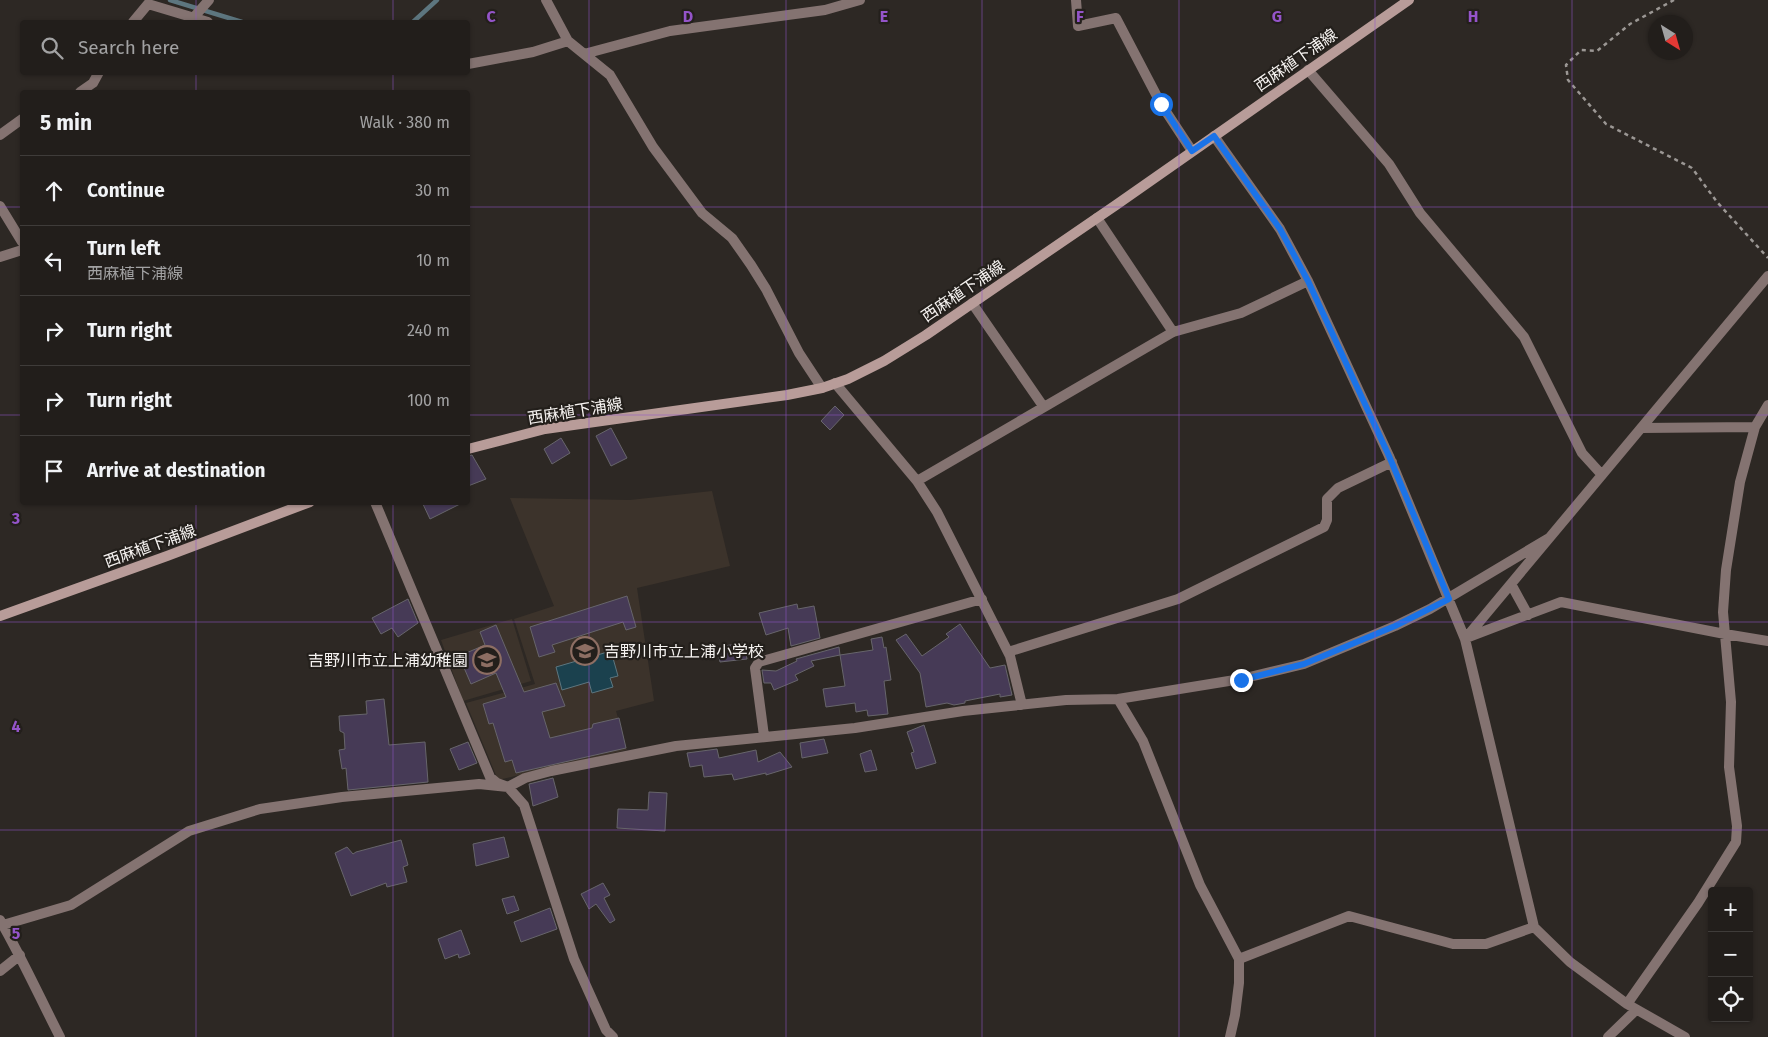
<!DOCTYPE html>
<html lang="en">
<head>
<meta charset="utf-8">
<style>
	:root { --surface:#221e1b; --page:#2a2724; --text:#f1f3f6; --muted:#a2a2a3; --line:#3f3c3a }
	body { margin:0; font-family:"Fira Sans","Noto Sans JP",sans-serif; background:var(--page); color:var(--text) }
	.controls { position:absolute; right:15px; bottom:15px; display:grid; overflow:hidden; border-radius:5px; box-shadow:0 1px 4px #0004 }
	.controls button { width:45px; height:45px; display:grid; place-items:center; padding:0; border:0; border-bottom:1px solid var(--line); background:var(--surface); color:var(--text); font:25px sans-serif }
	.compass { position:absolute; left:1648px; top:15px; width:45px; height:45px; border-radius:50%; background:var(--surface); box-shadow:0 1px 4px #0004; rotate:143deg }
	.stop { position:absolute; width:15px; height:15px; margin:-11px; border:4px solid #1a73e8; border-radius:50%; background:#fff }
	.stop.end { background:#1a73e8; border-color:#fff; box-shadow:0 1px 5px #0008 }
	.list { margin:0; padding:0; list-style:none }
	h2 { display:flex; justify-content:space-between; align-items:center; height:65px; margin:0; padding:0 20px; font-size:21px }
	h2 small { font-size:16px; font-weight:400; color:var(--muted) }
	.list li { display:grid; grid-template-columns:32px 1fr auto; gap:15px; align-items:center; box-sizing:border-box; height:70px; padding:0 20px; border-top:1px solid var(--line) }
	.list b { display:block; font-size:19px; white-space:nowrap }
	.list p { margin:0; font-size:16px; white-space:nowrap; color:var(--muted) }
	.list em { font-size:16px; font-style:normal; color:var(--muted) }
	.icon { flex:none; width:28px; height:28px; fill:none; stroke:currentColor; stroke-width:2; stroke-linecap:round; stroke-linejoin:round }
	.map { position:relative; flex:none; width:1768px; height:1037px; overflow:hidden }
	.search { position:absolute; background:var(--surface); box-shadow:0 1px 4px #0004; left:20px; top:20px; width:450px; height:55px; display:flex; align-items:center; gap:12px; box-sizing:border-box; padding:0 18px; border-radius:5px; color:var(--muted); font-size:19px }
	.panel { position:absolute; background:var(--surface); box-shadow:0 1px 4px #0004; left:20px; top:90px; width:450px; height:415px; border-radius:5px }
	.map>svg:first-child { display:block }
	.built { fill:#3c332b }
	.water { fill:#1b414e; stroke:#5d767f }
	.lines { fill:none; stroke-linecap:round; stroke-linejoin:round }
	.stream { stroke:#5d767f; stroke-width:4.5 }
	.building { fill:#463a56; stroke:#67656b }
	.path { stroke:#9b9794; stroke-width:2.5; stroke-dasharray:4 4; stroke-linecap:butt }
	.street { stroke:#847371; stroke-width:10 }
	.secondary { stroke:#b89c99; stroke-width:10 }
	.route { stroke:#1a73e8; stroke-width:6 }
	.grid { fill:none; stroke:#9454c9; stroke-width:1; stroke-opacity:0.55 }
	.labels { text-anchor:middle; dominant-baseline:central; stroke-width:4.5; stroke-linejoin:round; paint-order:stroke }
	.street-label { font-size:16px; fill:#f6f3f1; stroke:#231f1b }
	.poi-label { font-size:16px; fill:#f6f3f1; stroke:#231f1b; text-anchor:start }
	.grid-label { font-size:16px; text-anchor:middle; font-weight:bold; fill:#9454c9; stroke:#231f1b; stroke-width:4.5; stroke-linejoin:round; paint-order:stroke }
</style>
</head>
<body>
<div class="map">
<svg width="1768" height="1037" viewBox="0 0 1768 1037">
	<rect width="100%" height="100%" fill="#2d2824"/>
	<!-- built -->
	<path class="built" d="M 712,491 L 730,566 L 637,588 L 654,701 L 616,711 L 627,750 L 498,780 L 466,703 L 535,684 L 514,619 L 554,606 L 510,498 L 630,500 Z
		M 512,619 L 531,681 L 463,701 L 441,640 Z"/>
	<!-- water -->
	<path class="water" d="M 611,651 L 618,676 L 610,678 L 613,687 L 592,693 L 589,682 L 562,690 L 556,667 Z"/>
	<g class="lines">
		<!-- stream -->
		<path class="stream" d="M 170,0 L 242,22
			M 413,22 L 437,0"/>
	</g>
	<!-- building -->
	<path class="building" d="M 835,406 L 844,415 L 830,430 L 821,421 Z
		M 611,428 L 627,458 L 611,466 L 596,436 Z
		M 561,438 L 570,453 L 552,464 L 544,449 Z
		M 472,455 L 486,479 L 468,486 L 468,456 Z
		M 422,502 L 464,502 L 430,519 Z
		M 627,596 L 636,627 L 626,630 L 623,622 L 552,645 L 555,652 L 539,657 L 530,627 Z
		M 408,599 L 418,623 L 398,637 L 392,628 L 381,634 L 372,618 Z
		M 797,604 L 798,609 L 814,606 L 820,638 L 791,646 L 788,628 L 766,635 L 759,613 Z
		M 960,624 L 990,668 L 1005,665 L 1012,695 L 1000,697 L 1000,694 L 965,701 L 965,703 L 954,705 L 947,703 L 926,707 L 920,673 L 896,640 L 906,634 L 922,656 L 949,637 L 946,634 Z
		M 496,625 L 524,692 L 556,683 L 565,706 L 542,712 L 550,738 L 592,728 L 593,724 L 619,718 L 626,748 L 516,773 L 512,760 L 505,762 L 493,723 L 489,724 L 483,704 L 506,697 L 496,673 L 471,684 L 459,656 L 485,645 L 480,632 Z
		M 882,637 L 884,648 L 886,647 L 891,680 L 884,681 L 888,714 L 868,716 L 867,710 L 856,712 L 855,703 L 826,707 L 823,689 L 845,686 L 840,655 L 873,650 L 871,639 Z
		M 744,643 L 747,659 L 720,662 L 717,647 Z
		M 839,647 L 840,655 L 811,661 L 814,666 L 795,675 L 798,680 L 774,690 L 771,683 L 764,683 L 762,670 L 776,671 L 797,661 L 796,659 Z
		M 384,699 L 389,745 L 425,742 L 428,782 L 348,790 L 346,768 L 342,769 L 339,750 L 345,749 L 344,733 L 340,731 L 339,716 L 367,714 L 366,701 Z
		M 924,725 L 936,763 L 916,769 L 911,753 L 914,752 L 907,732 Z
		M 824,739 L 828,753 L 802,758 L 800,743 Z
		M 468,742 L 477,763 L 459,770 L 450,749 Z
		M 717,749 L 719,758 L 756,750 L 758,762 L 780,752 L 792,767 L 766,775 L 766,773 L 734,780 L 732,774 L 704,777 L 702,765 L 690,767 L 687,753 Z
		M 871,750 L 877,770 L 865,772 L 860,754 Z
		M 553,778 L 558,797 L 533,806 L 529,784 Z
		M 649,792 L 667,793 L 665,831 L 617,828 L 618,809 L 648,810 Z
		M 504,837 L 509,857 L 476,866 L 473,844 Z
		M 401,840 L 408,865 L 403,867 L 407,882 L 387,887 L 386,883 L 351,896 L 335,853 L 347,847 L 353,854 L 356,852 Z
		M 603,883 L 610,895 L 604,898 L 615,920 L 610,923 L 596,904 L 589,909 L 581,894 Z
		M 514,896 L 519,910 L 507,914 L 502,899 Z
		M 550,908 L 557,929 L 521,942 L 514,922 Z
		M 461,930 L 470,954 L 459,958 L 458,954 L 445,959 L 438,939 Z"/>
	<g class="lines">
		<!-- path -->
		<path class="path" d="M 1674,0 L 1630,24 L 1597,51 L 1581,50 L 1566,65 L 1568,80 L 1606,124 L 1692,168 L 1717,202 L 1768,258"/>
		<!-- street -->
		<path class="street" d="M 546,0 L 568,41 L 610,75 L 653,147 L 702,213 L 732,238 L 751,265 L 766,289 L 799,353 L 822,388
			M 1076,0 L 1078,26 L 1116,18 L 1161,104 L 1192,151
			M 194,17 L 209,0
			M 133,22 L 148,4 L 208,22
			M 584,54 L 670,31 L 825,10 L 860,0
			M 468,64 L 533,52 L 568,41
			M 1308,70 L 1389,164 L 1420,213 L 1524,337 L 1582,453 L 1602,475
			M 80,92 L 93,83 L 99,72
			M 0,135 L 22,119
			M 1214,136 L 1280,229 L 1308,281 L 1389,456 L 1465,639 L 1534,927 L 1570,962 L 1627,1004 L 1685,1037
			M 0,206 L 22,242
			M 1097,218 L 1173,332
			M 0,257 L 22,250
			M 972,303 L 1043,406
			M 835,383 L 917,481 L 937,512 L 1010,656 L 1022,705
			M 1641,428 L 1755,427
			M 917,481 L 1173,332 L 1241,313 L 1308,281
			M 375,502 L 490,777 L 497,783 L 508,787 L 524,805 L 574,959 L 606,1030 L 613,1037
			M 1511,584 L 1528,615
			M 1466,638 L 1561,602 L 1725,634 L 1768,641
			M 1465,639 L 1768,276
			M 1008,652 L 1178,599 L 1324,527 L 1327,520 L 1327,499 L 1338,488 L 1392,462
			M 1118,699 L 1143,741 L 1200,885 L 1239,959 L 1239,983 L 1235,1015 L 1230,1037
			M 764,736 L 755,668 L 759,662 L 982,599
			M 0,920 C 22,958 40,998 60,1037
			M 3,925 L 71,905 L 189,831 L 260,809 L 342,797 L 448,787 L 479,784 L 508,787 L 525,778 L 551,771 L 676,746 L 855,728 L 963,711 L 1066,700 L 1118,699 L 1241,679 L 1304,664 L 1395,626 L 1430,609 L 1549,538
			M 1239,959 L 1349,916 L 1453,944 L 1486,944 L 1534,927
			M 0,971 L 20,955
			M 1627,1004 L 1698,903 L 1736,842 L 1737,826 L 1729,767 L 1731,702 L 1723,612 L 1726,570 L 1740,482 L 1755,427 L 1768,405
			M 1608,1037 L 1636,1010"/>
		<!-- secondary -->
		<path class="secondary" d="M 468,449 L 545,429 L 787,395 L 822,388 L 848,379 L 884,361 L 926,335 L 1116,205 L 1409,0
			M 0,616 L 167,556 L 310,502"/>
	</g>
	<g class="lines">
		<!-- route -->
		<path class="route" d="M 1161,104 L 1192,151 L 1214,136 L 1280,229 L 1308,281 L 1389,456 L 1449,599 L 1395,626 L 1304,664 L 1241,680"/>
	</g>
	<!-- grid -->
	<path class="grid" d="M 196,0 L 196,22M 393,0 L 393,22M 589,0 L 589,1037M 786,0 L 786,1037M 982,0 L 982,1037M 1179,0 L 1179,1037M 1375,0 L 1375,1037M 1572,0 L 1572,1037M 196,72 L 196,92M 393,72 L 393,92M 0,207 L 22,207M 468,207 L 1768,207M 0,415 L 22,415M 468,415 L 1768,415M 196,502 L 196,1037M 393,502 L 393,1037M 0,622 L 1768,622M 0,830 L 1768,830"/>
	<!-- icons -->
	<defs>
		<symbol id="school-ring" viewBox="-11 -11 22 22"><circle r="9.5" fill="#231f1b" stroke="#8d6e63" stroke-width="1.5"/><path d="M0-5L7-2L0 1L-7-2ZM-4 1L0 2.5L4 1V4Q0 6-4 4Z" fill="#8d6e63"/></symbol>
	</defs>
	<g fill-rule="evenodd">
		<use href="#school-ring" x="569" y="635" width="32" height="32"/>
		<use href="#school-ring" x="471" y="644" width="32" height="32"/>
	</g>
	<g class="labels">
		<!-- street labels -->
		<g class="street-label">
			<text transform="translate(1296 60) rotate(-35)">西麻植下浦線</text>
			<text transform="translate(963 291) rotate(-34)">西麻植下浦線</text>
			<text transform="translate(575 411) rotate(-9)">西麻植下浦線</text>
			<text transform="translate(150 546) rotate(-20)">西麻植下浦線</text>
		</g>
		<!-- poi labels -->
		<g class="poi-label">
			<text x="604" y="651">吉野川市立上浦小学校</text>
			<text x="468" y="660" text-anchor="end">吉野川市立上浦幼稚園</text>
		</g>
	</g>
	<g class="grid-label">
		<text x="491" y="22">C</text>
		<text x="688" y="22">D</text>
		<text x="884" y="22">E</text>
		<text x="1080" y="22">F</text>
		<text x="1277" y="22">G</text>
		<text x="1473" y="22">H</text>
		<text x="16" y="524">3</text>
		<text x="16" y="732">4</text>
		<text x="16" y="939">5</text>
	</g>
</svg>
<div class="controls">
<button>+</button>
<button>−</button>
<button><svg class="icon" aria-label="locate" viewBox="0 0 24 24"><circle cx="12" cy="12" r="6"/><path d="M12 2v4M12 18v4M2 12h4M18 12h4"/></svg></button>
</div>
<svg class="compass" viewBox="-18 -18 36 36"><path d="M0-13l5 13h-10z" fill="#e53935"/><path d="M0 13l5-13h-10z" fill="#a2a2a3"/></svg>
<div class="stop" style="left:1161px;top:104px"></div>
<div class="stop end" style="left:1241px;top:680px"></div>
<div class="search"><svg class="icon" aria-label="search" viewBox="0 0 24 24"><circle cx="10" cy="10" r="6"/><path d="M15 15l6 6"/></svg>Search here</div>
<section class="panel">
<h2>5 min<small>Walk · 380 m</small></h2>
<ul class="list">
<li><svg class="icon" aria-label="ahead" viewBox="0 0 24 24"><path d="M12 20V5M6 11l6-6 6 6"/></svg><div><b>Continue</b></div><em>30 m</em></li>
<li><svg class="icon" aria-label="left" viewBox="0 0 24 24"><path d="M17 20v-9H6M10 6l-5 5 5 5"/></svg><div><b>Turn left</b><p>西麻植下浦線</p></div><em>10 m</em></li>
<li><svg class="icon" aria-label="right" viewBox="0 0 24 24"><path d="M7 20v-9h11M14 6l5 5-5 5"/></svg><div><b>Turn right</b></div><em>240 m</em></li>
<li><svg class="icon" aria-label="right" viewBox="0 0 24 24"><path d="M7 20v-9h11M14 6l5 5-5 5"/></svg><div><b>Turn right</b></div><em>100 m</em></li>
<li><svg class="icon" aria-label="arrive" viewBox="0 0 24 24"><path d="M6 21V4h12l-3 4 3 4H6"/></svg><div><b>Arrive at destination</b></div></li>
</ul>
</section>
</div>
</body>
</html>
